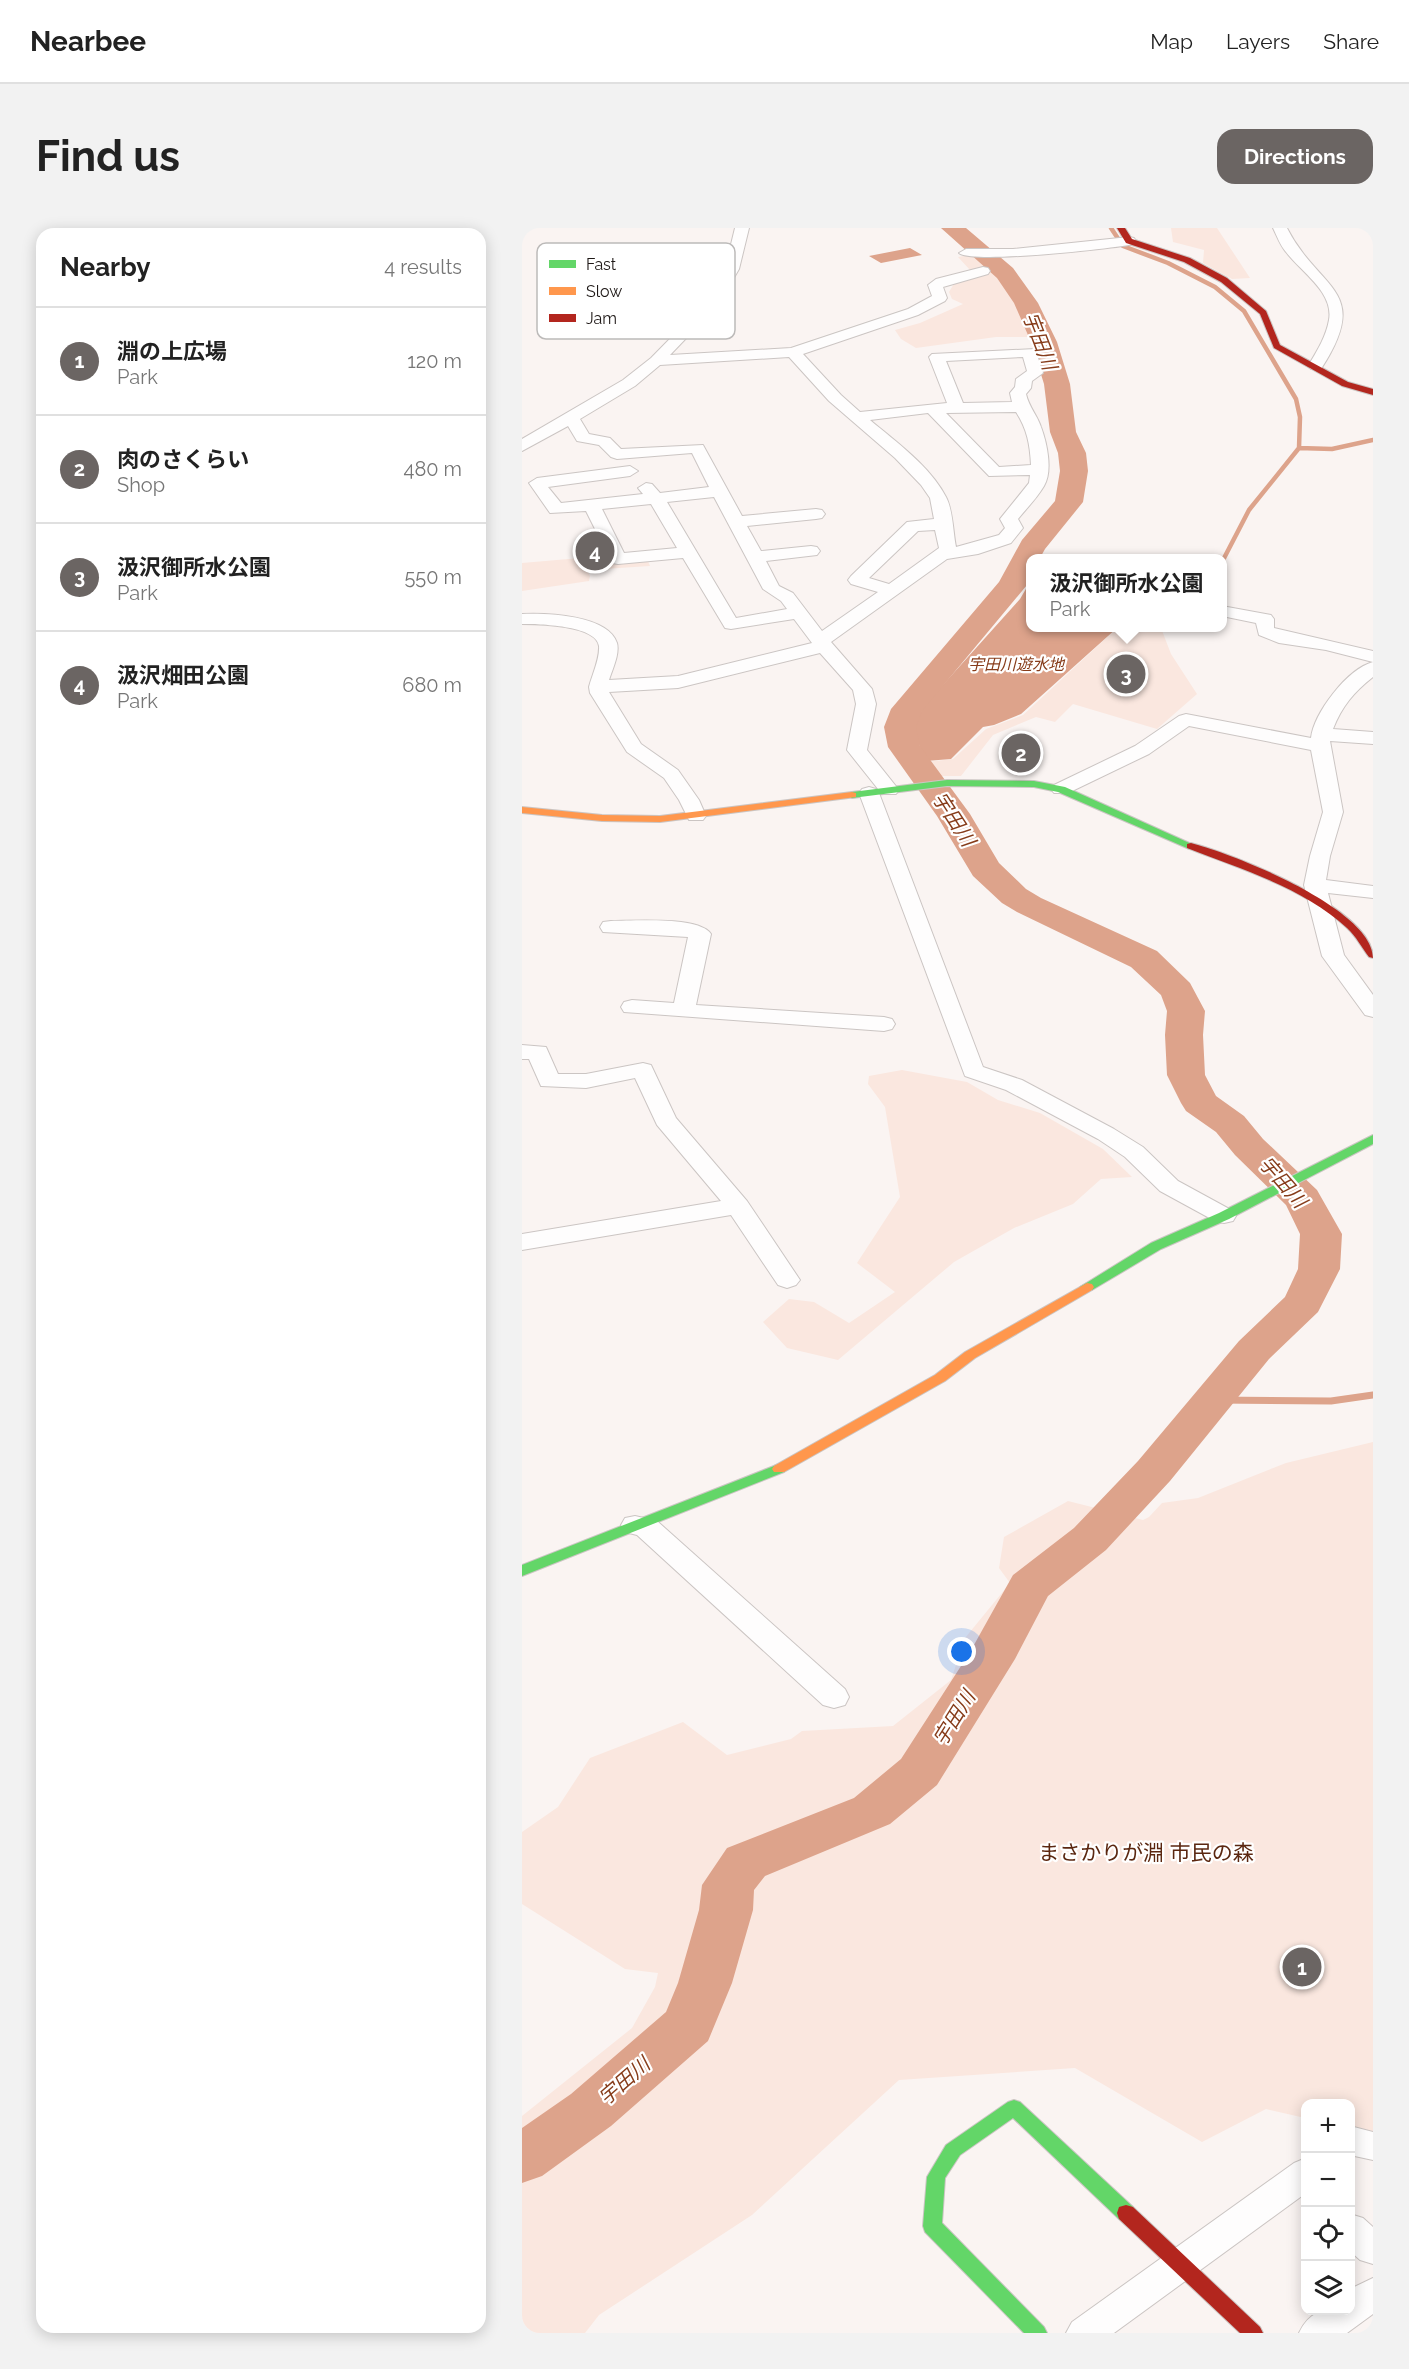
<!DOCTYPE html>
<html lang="en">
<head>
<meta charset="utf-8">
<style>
	:root { --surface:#fff; --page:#f2f2f2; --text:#222; --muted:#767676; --line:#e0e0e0; --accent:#6b6563 }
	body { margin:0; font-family:Raleway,"Noto Sans JP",sans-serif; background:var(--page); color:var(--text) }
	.controls { position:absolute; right:18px; bottom:18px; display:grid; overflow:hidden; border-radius:12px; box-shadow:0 3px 15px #0003 }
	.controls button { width:54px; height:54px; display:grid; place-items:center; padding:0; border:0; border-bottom:2px solid var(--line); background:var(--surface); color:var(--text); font:30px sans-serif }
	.you { position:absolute; left:440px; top:1424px; width:21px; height:21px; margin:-15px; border:4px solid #fff; border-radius:50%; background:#1a73e8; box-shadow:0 0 0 9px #1a73e833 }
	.badge { display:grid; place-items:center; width:39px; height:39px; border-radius:50%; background:var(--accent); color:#fff; font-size:20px; font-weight:700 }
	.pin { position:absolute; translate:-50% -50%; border:3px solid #fff; box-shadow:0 2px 6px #0006 }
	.popup { position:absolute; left:504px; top:326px; width:201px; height:78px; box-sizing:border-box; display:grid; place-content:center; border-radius:12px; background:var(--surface); filter:drop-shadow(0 2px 4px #0005); font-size:20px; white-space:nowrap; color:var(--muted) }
	.popup b { font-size:22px; color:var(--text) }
	.popup::after { content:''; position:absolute; left:50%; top:100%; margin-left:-12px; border:12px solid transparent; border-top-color:var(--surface) }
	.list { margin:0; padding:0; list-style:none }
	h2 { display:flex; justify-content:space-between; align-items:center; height:78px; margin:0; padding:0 24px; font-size:26px }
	h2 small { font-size:20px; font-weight:400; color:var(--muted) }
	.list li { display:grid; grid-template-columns:39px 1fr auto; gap:18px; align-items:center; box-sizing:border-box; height:108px; padding:0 24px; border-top:2px solid var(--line) }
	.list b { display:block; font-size:22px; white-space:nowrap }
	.list p { margin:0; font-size:20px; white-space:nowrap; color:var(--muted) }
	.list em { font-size:20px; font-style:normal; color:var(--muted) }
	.icon { flex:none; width:33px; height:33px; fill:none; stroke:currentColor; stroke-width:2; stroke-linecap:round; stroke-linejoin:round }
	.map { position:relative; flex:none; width:851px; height:2105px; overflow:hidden; border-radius:18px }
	header { display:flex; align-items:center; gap:36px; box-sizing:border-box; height:84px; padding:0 30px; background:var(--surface); border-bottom:2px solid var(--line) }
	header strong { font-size:28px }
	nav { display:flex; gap:33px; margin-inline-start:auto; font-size:21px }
	.intro { display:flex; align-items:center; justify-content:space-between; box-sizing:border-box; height:144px; padding:0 36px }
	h1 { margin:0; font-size:42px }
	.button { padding:15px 27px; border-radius:18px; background:var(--accent); color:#fff; font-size:21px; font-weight:700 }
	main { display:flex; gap:36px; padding:0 36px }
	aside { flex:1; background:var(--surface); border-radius:18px; box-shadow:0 3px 15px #0003 }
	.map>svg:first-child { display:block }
	.green { fill:#fae7df }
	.water { fill:#dda38b }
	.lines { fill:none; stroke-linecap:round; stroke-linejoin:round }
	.stream-far1 { stroke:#dda38b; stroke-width:4.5 }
	.stream { stroke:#dda38b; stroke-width:7 }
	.river { fill:#dda38b; fill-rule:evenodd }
	.street-casing { stroke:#cbc5c3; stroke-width:2 }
	.fast-casing { stroke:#cbc5c3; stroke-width:2 }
	.slow-casing { stroke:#cbc5c3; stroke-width:2 }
	.jam-casing { stroke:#cbc5c3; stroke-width:2 }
	.street { fill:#fefdfd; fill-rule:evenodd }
	.fast { fill:#63d668; fill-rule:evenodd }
	.slow { fill:#ff974d; fill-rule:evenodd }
	.jam { fill:#b3261e; fill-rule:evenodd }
	.labels { text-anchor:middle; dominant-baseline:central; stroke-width:4.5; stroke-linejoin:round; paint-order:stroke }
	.far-water-label { font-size:16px; font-style:italic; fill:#873c1a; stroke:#fff }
	.water-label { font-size:20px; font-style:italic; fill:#873c1a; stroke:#fff }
	.near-park-label { font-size:21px; fill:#5b2710; stroke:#fff }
	.key { fill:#fff; stroke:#bcbab9; stroke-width:1.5 }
	.key-label { font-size:16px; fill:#1e1816 }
</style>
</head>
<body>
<header>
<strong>Nearbee</strong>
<nav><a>Map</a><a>Layers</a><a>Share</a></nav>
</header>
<div class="intro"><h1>Find us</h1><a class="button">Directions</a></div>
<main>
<aside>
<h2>Nearby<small>4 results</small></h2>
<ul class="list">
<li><span class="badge">1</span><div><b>淵の上広場</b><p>Park</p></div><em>120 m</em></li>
<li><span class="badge">2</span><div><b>肉のさくらい</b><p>Shop</p></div><em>480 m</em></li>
<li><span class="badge">3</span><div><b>汲沢御所水公園</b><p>Park</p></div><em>550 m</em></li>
<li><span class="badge">4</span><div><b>汲沢畑田公園</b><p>Park</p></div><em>680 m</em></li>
</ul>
</aside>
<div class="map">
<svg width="851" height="2105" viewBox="0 0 851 2105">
	<rect width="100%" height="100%" fill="#faf4f2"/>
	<!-- green -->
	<path class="green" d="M 649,0 L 695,0 L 728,50 L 710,51 L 681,35 L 682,22 L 651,14 Z
		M 453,26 C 484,38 501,79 510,109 L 474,109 L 394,120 L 379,111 L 373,102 L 398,95 L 441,76 L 430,71 L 427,64 L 433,54 L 448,42 L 436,29 Z
		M 81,314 L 90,334 L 125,331 L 128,338 L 66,342 L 66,329 L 55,316 Z
		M 58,330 L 68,348 L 67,353 L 0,363 L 0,335 Z
		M 595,400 L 639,400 L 649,426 L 675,466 L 635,501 L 551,476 L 533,494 L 514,489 L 471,507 L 439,548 L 413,548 L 404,534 L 431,531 L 464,501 L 501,487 Z
		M 380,842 L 445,854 L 476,872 L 518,885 L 581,921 L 610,949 L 579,951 L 551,976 L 492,1000 L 432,1034 L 316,1132 L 265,1120 L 241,1094 L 267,1071 L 292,1074 L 327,1095 L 373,1064 L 335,1035 L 378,969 L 363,879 L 346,856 L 347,848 Z
		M 851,1214 L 851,1909 L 829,1902 L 828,1876 L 784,1876 L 783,1890 L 744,1881 L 680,1914 L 553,1840 L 377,1852 L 230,1987 L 77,2087 L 63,2105 L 0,2105 L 0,1888 L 110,1800 L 133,1759 L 136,1745 L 103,1741 L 0,1676 L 0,1604 L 36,1579 L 68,1530 L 161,1494 L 205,1527 L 269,1511 L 280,1503 L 371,1498 L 429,1452 L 443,1410 L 488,1355 L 477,1340 L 482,1309 L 546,1273 L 621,1292 L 627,1289 L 640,1275 L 676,1270 L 764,1235 Z"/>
	<!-- water -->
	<path class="water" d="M 388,20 L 400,27 L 359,35 L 347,28 Z
		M 508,354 L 508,400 L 595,400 L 499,486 L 472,497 L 461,499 L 429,531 L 404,533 L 390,500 L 402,478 L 498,371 Z"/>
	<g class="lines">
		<!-- stream-far1 -->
		<path class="stream-far1" d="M 589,0 L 601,18 L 646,35 L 693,59 L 722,83 L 774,171 L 778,189 L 777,220
			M 700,334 L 727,282 L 777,220 L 810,221 L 851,212"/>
		<!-- stream -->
		<path class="stream" d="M 692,1172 L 809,1173 L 851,1167"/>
		<!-- river -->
		<path class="river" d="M 419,0 L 444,0 L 491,40 L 516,75 L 535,114 L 548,156 L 554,204 L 564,225 L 566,243 L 561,274 L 523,321 L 518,330 L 508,330 L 508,350 L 505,357 L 400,483 L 394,499 L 398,518 L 448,586 L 477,635 L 504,661 L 519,670 L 635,723 L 668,755 L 683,783 L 681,807 L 683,847 L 694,868 L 722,888 L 741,911 L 795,962 L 820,1006 L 818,1041 L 796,1084 L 747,1131 L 648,1253 L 584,1322 L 526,1368 L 493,1431 L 415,1557 L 368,1596 L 243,1648 L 232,1662 L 231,1682 L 210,1755 L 186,1813 L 89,1898 L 20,1948 L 0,1955 L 0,1900 L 49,1866 L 144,1784 L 156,1755 L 177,1682 L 180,1657 L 205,1620 L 332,1570 L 379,1531 L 448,1424 L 491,1347 L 552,1300 L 616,1233 L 717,1113 L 763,1069 L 776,1041 L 778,1006 L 764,977 L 713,927 L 694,904 L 664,883 L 659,875 L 645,847 L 643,807 L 645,783 L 639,767 L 609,739 L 495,684 L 480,675 L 451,648 L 415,588 L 366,519 L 362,499 L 369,481 L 477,354 L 500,312 L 533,273 L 538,243 L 536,225 L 528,204 L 522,156 L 509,114 L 492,75 L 475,50 Z"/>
		<defs>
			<path id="street" d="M 213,0 L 227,0 L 217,41 L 196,77 L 148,127 L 269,120 L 386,81 L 410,68 L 406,57 L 414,51 L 461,39 L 466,40 L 468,43 L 466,46 L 421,59 L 425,70 L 423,73 L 396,87 L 281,126 L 319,167 L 338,184 L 425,175 L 407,129 L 410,126 L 513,121 L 521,145 L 510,153 L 509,160 L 504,166 C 507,179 515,187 519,199 C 525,215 531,243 522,258 C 515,270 504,281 496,291 L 501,300 L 489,315 L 456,326 L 425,331 L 309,414 L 350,461 L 354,476 L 345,522 L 377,562 L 374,566 L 360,566 L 325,522 L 334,476 L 331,462 L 298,425 L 156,460 L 87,464 L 119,516 L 156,542 L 177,572 L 184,588 L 181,592 L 167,592 L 157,572 L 142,550 L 105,524 L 68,465 L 67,459 C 70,447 78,431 77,418 C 74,397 16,396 0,396 L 0,386 C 25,385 86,387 95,415 C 98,426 90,442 87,452 L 156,448 L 290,415 L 272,391 L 209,401 L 203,400 L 161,330 L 96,336 L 90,335 L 64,283 L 28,285 L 7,255 L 15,250 L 108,238 L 116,243 L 108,248 L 26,259 L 39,275 L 121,266 L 116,260 L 124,255 L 130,256 L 138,265 L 187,259 L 170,225 L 95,231 L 89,229 L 77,217 L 55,213 L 46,198 L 0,223 L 0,211 L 101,152 L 129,130 L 183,75 L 203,41 ZM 267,129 L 307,173 L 373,230 L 399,257 L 408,270 L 412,291 L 385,294 L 329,348 L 326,352 L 329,356 L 356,364 L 300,403 L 271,365 L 257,358 L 244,333 L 295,327 L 298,323 L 295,319 L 289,318 L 239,323 L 225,298 L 294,291 L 300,290 L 303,286 L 300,282 L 294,281 L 220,288 L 181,217 L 99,221 L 88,210 L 67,206 L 58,191 L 113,158 L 138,137 ZM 501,129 L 505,143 L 494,151 L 493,159 L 488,165 L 490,174 L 441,175 L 424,133 ZM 494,184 C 505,201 508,216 509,237 L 477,239 L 424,185 ZM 406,185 L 467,248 L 508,247 L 507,255 L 478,291 L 483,300 L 477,307 L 434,319 C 431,304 431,282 424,269 C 408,238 374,214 348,192 ZM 192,269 L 241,361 L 259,373 L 265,381 L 214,390 L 145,274 ZM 129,276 L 155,320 L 102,325 L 80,281 ZM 413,302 L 417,320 L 367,356 L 347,350 L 396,303 Z
				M 751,0 L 765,0 C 797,63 851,61 799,141 L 789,141 L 786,138 C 795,123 804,109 807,92 C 812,64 779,44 764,24 C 758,17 755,8 751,0 Z
				M 607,9 L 612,10 L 614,13 L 612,16 C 590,21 448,36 437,25 L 444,21 L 491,21 Z
				M 700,378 L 749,387 L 752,391 L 752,400 L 851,423 L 851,449 C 832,464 820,478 811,501 L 851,504 L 851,516 L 808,513 L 821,584 L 808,628 L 804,652 L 851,658 L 851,670 L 806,665 L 822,727 L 851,767 L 851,789 L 843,787 L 800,728 L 782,657 L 788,628 L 801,584 L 789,522 L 667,498 L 627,526 L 546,565 L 532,565 L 529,561 L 532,557 L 613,518 L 657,488 L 664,486 L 789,510 C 792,485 825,441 851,434 L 804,422 L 757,415 L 737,407 L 734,395 L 700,388 Z
				M 347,559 L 354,561 L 357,565 L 461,839 L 500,852 L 592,901 L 621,919 L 656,953 L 711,983 L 714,988 L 711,993 L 702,995 L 693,993 L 638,963 L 603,929 L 576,911 L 484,862 L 443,848 L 337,565 L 340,561 Z
				M 89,693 C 110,693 177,688 189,706 L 174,777 L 362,789 L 370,791 L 373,796 L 370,801 L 362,803 L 102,784 L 99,779 L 102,774 L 110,772 L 152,775 L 166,709 L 81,704 L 78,699 L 81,694 Z
				M 0,817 L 24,819 L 36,846 L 64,846 L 121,835 L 129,837 L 154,890 L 225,973 L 278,1052 L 274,1057 L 265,1060 L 256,1057 L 209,987 L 0,1022 L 0,1006 L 199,973 L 135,897 L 113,850 L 64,860 L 19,858 L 7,831 L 0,831 Z
				M 113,1288 L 135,1293 L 323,1461 L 327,1469 L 323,1477 L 312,1480 L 301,1477 L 115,1307 L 103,1304 L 99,1297 L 103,1290 Z
				M 828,1898 L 851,1904 L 851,1932 L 828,1927 Z
				M 784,1930 L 784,1965 L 592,2105 L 544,2105 L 550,2094 L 772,1935 Z
				M 828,1986 L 841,1990 L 851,1999 L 851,2036 L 838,2032 L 828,2023 Z
				M 851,2050 L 851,2086 L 825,2105 L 777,2105 C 789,2080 804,2082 828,2082 L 828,2061 Z"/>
			<path id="fast" d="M 425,552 L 512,553 L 543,559 L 674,618 L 669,621 L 665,620 L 536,564 L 512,559 L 425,558 L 330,570 L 325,567 L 330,564 Z
				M 851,907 L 851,916 L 707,991 L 639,1021 L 570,1062 L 560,1062 L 558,1059 L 629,1015 L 697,985 Z
				M 257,1236 L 262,1238 L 264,1241 L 262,1244 L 0,1348 L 0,1337 Z
				M 492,1872 L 498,1874 L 611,1979 L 613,1985 L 611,1991 L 604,1993 L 597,1991 L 491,1890 L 438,1927 L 423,1950 L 420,1995 L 522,2099 L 525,2105 L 502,2105 L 403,2004 L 401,1998 L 405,1949 L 424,1917 L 486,1874 Z"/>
			<path id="slow" d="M 330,564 L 334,565 L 334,569 L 138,594 L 80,593 L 0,585 L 0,579 L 80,587 L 138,588 Z
				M 565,1055 L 570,1056 L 572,1059 L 570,1062 L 453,1130 L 423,1153 L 262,1244 L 252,1244 L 250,1241 L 252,1238 L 413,1147 L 443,1124 Z"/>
			<path id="jam" d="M 595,0 L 603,0 L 610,11 L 668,30 L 705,50 L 744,83 L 758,117 L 826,154 L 851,161 L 851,167 L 820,158 L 752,120 L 738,86 L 699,54 L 662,34 L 604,15 Z
				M 669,615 C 712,626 851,681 851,730 L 847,729 C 840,720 834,708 825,700 C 782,660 719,641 665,620 L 665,616 Z
				M 604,1977 L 611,1979 L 738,2099 L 741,2105 L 718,2105 L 597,1991 L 595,1985 L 597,1979 Z"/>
		</defs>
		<!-- street casing -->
		<use href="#street" class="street-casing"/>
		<!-- fast casing -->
		<use href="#fast" class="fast-casing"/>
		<!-- slow casing -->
		<use href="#slow" class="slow-casing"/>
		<!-- jam casing -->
		<use href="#jam" class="jam-casing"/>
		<!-- street -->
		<use href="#street" class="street"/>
		<!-- fast -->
		<use href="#fast" class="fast"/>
		<!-- slow -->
		<use href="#slow" class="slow"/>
		<!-- jam -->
		<use href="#jam" class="jam"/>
	</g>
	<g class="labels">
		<!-- far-water labels -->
		<g class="far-water-label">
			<text x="494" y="436">宇田川遊水地</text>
		</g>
		<!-- water labels -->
		<g class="water-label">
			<text transform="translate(518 113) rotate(69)">宇田川</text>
			<text transform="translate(432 591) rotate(57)">宇田川</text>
			<text transform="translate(761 954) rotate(49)">宇田川</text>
			<text transform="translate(432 1490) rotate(-58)">宇田川</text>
			<text transform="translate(102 1853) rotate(-41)">宇田川</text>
		</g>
		<!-- near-park labels -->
		<g class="near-park-label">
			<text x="624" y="1624">まさかりが淵 市民の森</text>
		</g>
	</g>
	<!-- legend -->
	<rect x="15" y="15" width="198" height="96" rx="9" class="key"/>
	<rect x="27" y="32" width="27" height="8" fill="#63d668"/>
	<rect x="27" y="59" width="27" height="8" fill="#ff974d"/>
	<rect x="27" y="86" width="27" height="8" fill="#b3261e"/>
	<g class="key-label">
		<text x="64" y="42">Fast</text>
		<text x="64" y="69">Slow</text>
		<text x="64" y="96">Jam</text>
	</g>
</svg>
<div class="controls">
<button>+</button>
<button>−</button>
<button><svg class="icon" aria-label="locate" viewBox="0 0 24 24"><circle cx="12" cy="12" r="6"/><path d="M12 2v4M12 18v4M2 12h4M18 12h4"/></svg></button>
<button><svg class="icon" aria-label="layers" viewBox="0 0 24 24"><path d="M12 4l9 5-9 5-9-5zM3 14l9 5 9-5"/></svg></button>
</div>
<div class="you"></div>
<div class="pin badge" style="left:780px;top:1739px">1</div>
<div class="pin badge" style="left:499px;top:525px">2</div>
<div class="pin badge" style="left:604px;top:446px">3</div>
<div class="popup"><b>汲沢御所水公園</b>Park</div>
<div class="pin badge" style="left:73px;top:323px">4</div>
</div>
</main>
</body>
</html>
